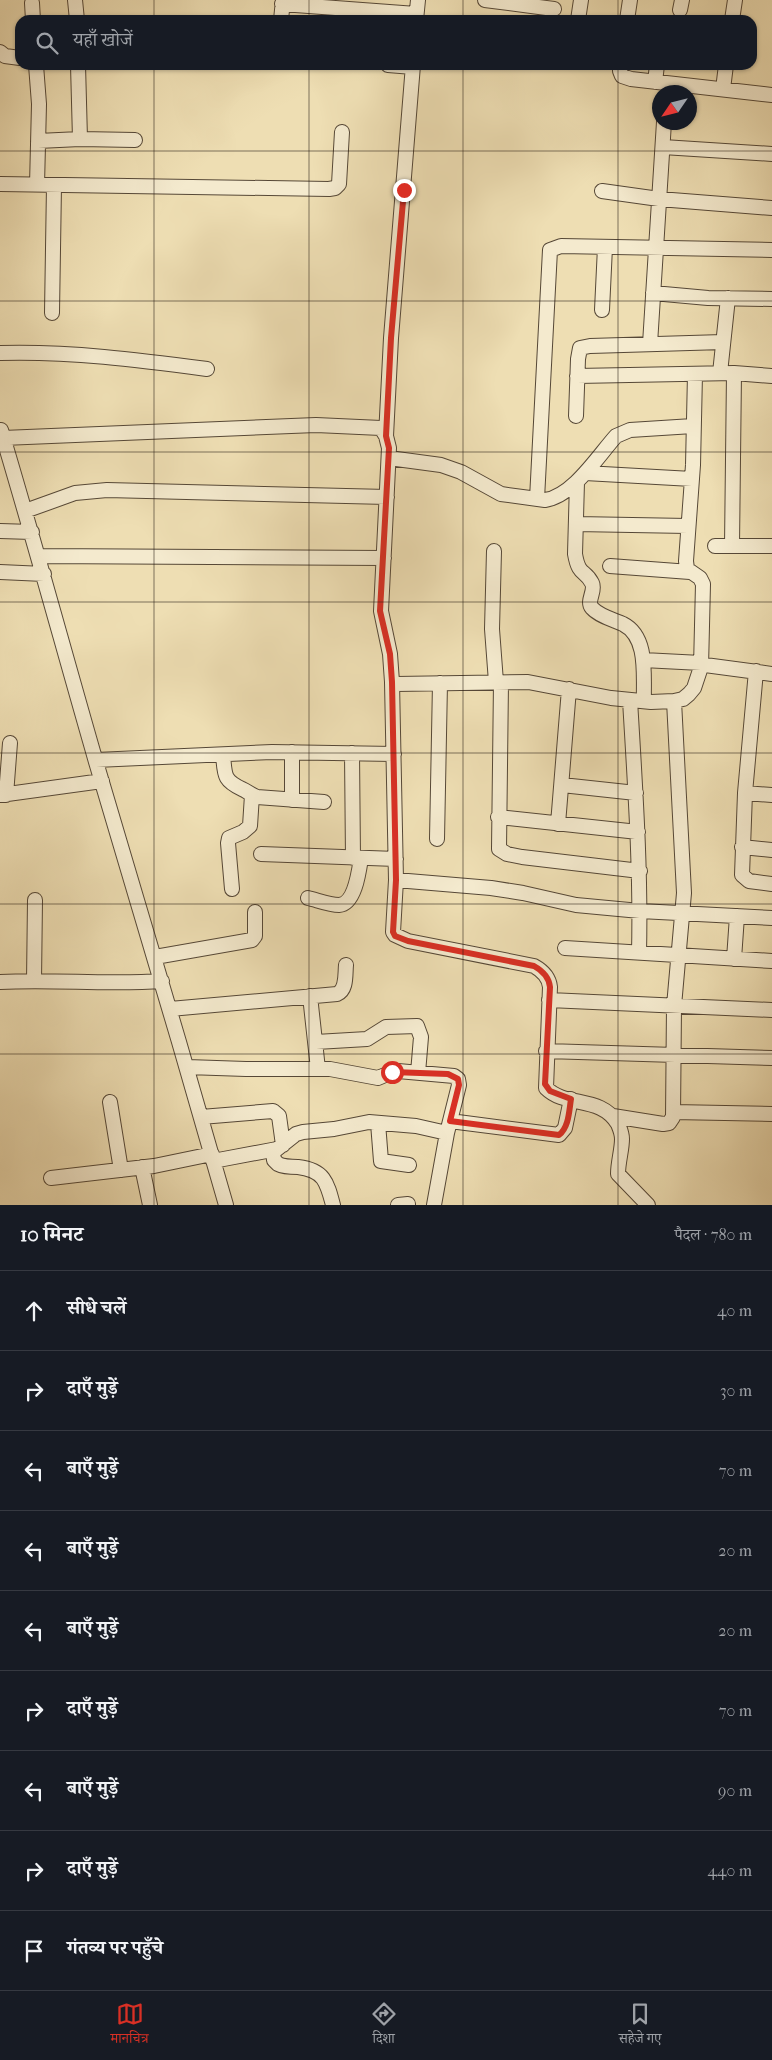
<!DOCTYPE html>
<html lang="hi">
<head>
<meta charset="utf-8">
<style>
	:root { --surface:#171b24; --page:#242831; --text:#f1f3f6; --muted:#9ea1a6; --line:#363941; --accent:#d93025 }
	body { margin:0; font-family:"IM FELL French Canon","Noto Serif Devanagari",serif; background:var(--page); color:var(--text) }
	.compass { position:absolute; left:652px; top:85px; width:45px; height:45px; border-radius:50%; background:var(--surface); box-shadow:0 1px 4px #0004; rotate:235deg }
	.stop { position:absolute; width:15px; height:15px; margin:-11px; border:4px solid #d93025; border-radius:50%; background:#fff }
	.stop.end { background:#d93025; border-color:#fff; box-shadow:0 1px 5px #0008 }
	.list { margin:0; padding:0; list-style:none }
	h2 { display:flex; justify-content:space-between; align-items:center; height:65px; margin:0; padding:0 20px; font-size:21px }
	h2 small { font-size:16px; font-weight:400; color:var(--muted) }
	.list li { display:grid; grid-template-columns:32px 1fr auto; gap:15px; align-items:center; box-sizing:border-box; height:80px; padding:0 20px; border-top:1px solid var(--line) }
	.list b { display:block; font-size:19px; white-space:nowrap }
	.list em { font-size:16px; font-style:normal; color:var(--muted) }
	.icon { flex:none; width:28px; height:28px; fill:none; stroke:currentColor; stroke-width:2; stroke-linecap:round; stroke-linejoin:round }
	.map { position:relative; flex:none; width:772px; height:1205px; overflow:hidden }
	.search { position:absolute; background:var(--surface); box-shadow:0 1px 4px #0004; left:15px; right:15px; top:15px; height:55px; display:flex; align-items:center; gap:12px; box-sizing:border-box; padding:0 18px; border-radius:15px; color:var(--muted); font-size:19px }
	.sheet { height:785px; background:var(--surface) }
	nav { display:flex; justify-content:space-around; align-items:center; box-sizing:border-box; height:70px; border-top:1px solid var(--line); background:var(--surface); font-size:14px; color:var(--muted) }
	nav a { display:grid; justify-items:center; gap:2px }
	nav .on { color:var(--accent) }
	.map>svg:first-child { display:block }
	.lines { fill:none; stroke-linecap:round; stroke-linejoin:round }
	.minor-casing { stroke:#564837; stroke-width:16 }
	.minor { stroke:#f4eace; stroke-width:14 }
	.route { stroke:#d93025; stroke-width:6 }
	.grid { fill:none; stroke:#23160e; stroke-width:1; stroke-opacity:0.55 }
</style>
</head>
<body>
<div class="map">
<svg width="772" height="1205" viewBox="0 0 772 1205">
	<rect width="100%" height="100%" fill="#eedeb3"/>
	<filter id="stains"><feTurbulence type="fractalNoise" baseFrequency=".004" numOctaves="4"/><feColorMatrix values="0 0 0 0 .2 0 0 0 0 .09 0 0 0 0 .02 0 0 0 .5 -.17"/></filter>
	<radialGradient id="worn" r=".72"><stop offset=".6" stop-color="#630" stop-opacity="0"/><stop offset="1" stop-color="#630" stop-opacity=".3"/></radialGradient>
	<g class="lines">
		<defs>
			<path id="minor" d="M 75,0 L 77,20
				M 485,0 L 554,9
				M 32,3 L 33,20
				M 282,4 L 416,14
				M 680,10 L 682,0
				M 281,20 L 283,0
				M 416,20 L 418,0
				M 578,20 L 581,0
				M 627,20 L 630,0
				M 732,20 L 735,0
				M 0,52 L 5,56 L 20,58
				M 36,65 L 39,104 L 37,185
				M 78,65 L 80,139
				M 388,65 L 413,67
				M 620,65 L 620,71 L 622,76 L 631,79 L 772,95
				M 655,82 L 657,65
				M 723,89 L 726,65
				M 38,141 L 80,139 L 135,140
				M 663,147 L 772,154
				M 0,184 L 329,189 L 335,188 L 339,184 L 342,132
				M 602,191 L 659,199 L 772,208
				M 653,293 L 708,298 L 772,299
				M 602,310 L 605,247
				M 52,313 L 54,185
				M 650,344 L 664,122
				M 0,353 C 69,351 139,360 207,369
				M 720,373 L 728,298
				M 695,374 L 693,465 L 686,561 L 687,569 L 700,578 L 703,584 L 701,667
				M 577,376 L 734,373 L 772,376
				M 576,416 L 578,359 L 580,348 L 590,346 L 723,342
				M 1,430 C 34,540 64,651 96,762 C 140,909 184,1057 226,1205
				M 386,436 L 391,338 L 413,65
				M 3,438 L 316,425 L 381,428 L 386,436 L 389,448 L 381,611 L 390,654 L 392,682 L 396,684 L 528,682 L 611,698 L 651,702 L 674,701 L 683,699 L 689,694 L 694,688 L 701,667 L 705,665 L 772,674
				M 389,458 L 441,465 L 461,472 L 501,494 L 545,500 C 573,496 598,456 616,436 L 630,430 L 693,426
				M 585,473 L 692,479
				M 577,482 L 575,554 C 579,577 585,569 592,583 C 596,591 586,601 592,608 C 599,616 614,620 623,624 C 649,637 643,677 644,701
				M 537,499 L 550,250 L 561,246 L 772,250
				M 25,511 L 75,493 L 107,490 L 387,497
				M 576,524 L 688,526
				M 0,531 L 32,532
				M 715,546 L 772,546
				M 732,546 L 734,373
				M 494,551 L 492,629 L 496,682
				M 39,556 L 384,558
				M 610,566 L 690,572
				M 0,572 L 44,574
				M 643,660 L 701,663
				M 756,671 L 745,793 L 742,875 L 749,881 L 772,884
				M 392,682 L 396,880 L 393,932 L 395,935 L 408,941 L 534,966 C 543,971 549,977 550,987 L 546,1088 C 566,1108 601,1095 618,1124 C 620,1129 622,1133 622,1139 C 622,1150 618,1162 618,1174 L 648,1205
				M 501,682 L 499,849 L 507,854 L 522,857 L 640,871
				M 630,700 C 635,785 641,869 639,953
				M 292,752 L 292,800
				M 352,753 L 353,858
				M 223,755 C 225,775 223,780 242,789 C 247,791 251,795 257,797 L 324,802
				M 96,760 L 272,752 L 394,754
				M 562,785 L 636,793
				M 745,793 L 772,795
				M 0,795 L 102,781
				M 6,795 L 10,743
				M 498,817 L 638,832
				M 558,824 L 569,689
				M 437,839 L 440,683
				M 742,847 L 772,850
				M 261,854 L 396,859
				M 396,880 L 491,888 L 523,893 L 576,905 L 640,911 L 772,918
				M 232,889 L 228,843 L 229,838 L 243,832 L 250,826 L 252,795
				M 308,898 C 317,900 329,905 339,905 C 355,904 359,871 361,858
				M 565,948 L 772,961
				M 155,957 L 252,940 L 255,936 L 255,912
				M 734,959 L 737,916
				M 34,981 L 35,900
				M 0,982 C 54,979 108,985 162,981
				M 310,996 L 318,1069
				M 549,1000 L 772,1010
				M 170,1009 L 337,994 C 347,990 345,975 346,965
				M 316,1042 L 367,1039 L 386,1027 L 417,1026 L 421,1037 L 418,1073
				M 546,1051 L 772,1058
				M 187,1067 L 246,1069 L 330,1069 L 378,1078 L 392,1072 L 398,1071 L 454,1076 L 458,1079 L 459,1085 L 447,1133 L 434,1205
				M 110,1102 L 121,1170
				M 673,1112 L 772,1114
				M 613,1116 L 663,1124 L 669,1123 L 673,1117 L 674,1006 L 684,893 L 674,701
				M 201,1117 L 273,1111 L 279,1116 L 283,1145
				M 450,1121 L 559,1135 L 565,1128 L 571,1099
				M 378,1123 L 381,1161 L 409,1165
				M 273,1151 L 274,1160 L 278,1164 C 284,1167 291,1167 298,1167 C 324,1170 327,1182 333,1205
				M 213,1161 L 277,1149 L 296,1134 L 303,1132 L 334,1129 L 369,1122 L 416,1126 L 447,1133
				M 142,1167 L 150,1205
				M 51,1178 L 154,1166 L 212,1154
				M 398,1205 L 408,1204"/>
		</defs>
		<!-- minor casing -->
		<use href="#minor" class="minor-casing"/>
		<!-- minor -->
		<use href="#minor" class="minor"/>
	</g>
	<g class="lines">
		<!-- route -->
		<path class="route" d="M 392,1072 L 448,1074 L 458,1079 L 459,1085 L 450,1121 L 559,1135 C 569,1127 569,1111 571,1099 L 550,1091 L 545,1084 L 550,987 C 549,977 543,971 534,966 L 408,941 L 395,936 L 393,932 L 396,880 L 392,682 L 390,654 L 380,611 L 389,448 L 386,436 L 391,338 L 404,190"/>
	</g>
	<!-- grid -->
	<path class="grid" d="M 154,0 L 154,20M 309,0 L 309,20M 463,0 L 463,20M 618,0 L 618,20M 154,65 L 154,1205M 309,65 L 309,1205M 463,65 L 463,1205M 618,65 L 618,1205M 0,151 L 772,151M 0,301 L 772,301M 0,452 L 772,452M 0,602 L 772,602M 0,753 L 772,753M 0,904 L 772,904M 0,1054 L 772,1054"/>
	<rect width="100%" height="100%" filter="url(#stains)"/>
	<rect width="100%" height="100%" fill="url(#worn)"/>
</svg>
<svg class="compass" viewBox="-18 -18 36 36"><path d="M0-13l5 13h-10z" fill="#e53935"/><path d="M0 13l5-13h-10z" fill="#9ea1a6"/></svg>
<div class="stop" style="left:392px;top:1072px"></div>
<div class="stop end" style="left:404px;top:190px"></div>
<div class="search"><svg class="icon" aria-label="search" viewBox="0 0 24 24"><circle cx="10" cy="10" r="6"/><path d="M15 15l6 6"/></svg>यहाँ खोजें</div>
</div>
<section class="sheet">
<h2>10 मिनट<small>पैदल · 780 m</small></h2>
<ul class="list">
<li><svg class="icon" aria-label="ahead" viewBox="0 0 24 24"><path d="M12 20V5M6 11l6-6 6 6"/></svg><div><b>सीधे चलें</b></div><em>40 m</em></li>
<li><svg class="icon" aria-label="right" viewBox="0 0 24 24"><path d="M7 20v-9h11M14 6l5 5-5 5"/></svg><div><b>दाएँ मुड़ें</b></div><em>30 m</em></li>
<li><svg class="icon" aria-label="left" viewBox="0 0 24 24"><path d="M17 20v-9H6M10 6l-5 5 5 5"/></svg><div><b>बाएँ मुड़ें</b></div><em>70 m</em></li>
<li><svg class="icon" aria-label="left" viewBox="0 0 24 24"><path d="M17 20v-9H6M10 6l-5 5 5 5"/></svg><div><b>बाएँ मुड़ें</b></div><em>20 m</em></li>
<li><svg class="icon" aria-label="left" viewBox="0 0 24 24"><path d="M17 20v-9H6M10 6l-5 5 5 5"/></svg><div><b>बाएँ मुड़ें</b></div><em>20 m</em></li>
<li><svg class="icon" aria-label="right" viewBox="0 0 24 24"><path d="M7 20v-9h11M14 6l5 5-5 5"/></svg><div><b>दाएँ मुड़ें</b></div><em>70 m</em></li>
<li><svg class="icon" aria-label="left" viewBox="0 0 24 24"><path d="M17 20v-9H6M10 6l-5 5 5 5"/></svg><div><b>बाएँ मुड़ें</b></div><em>90 m</em></li>
<li><svg class="icon" aria-label="right" viewBox="0 0 24 24"><path d="M7 20v-9h11M14 6l5 5-5 5"/></svg><div><b>दाएँ मुड़ें</b></div><em>440 m</em></li>
<li><svg class="icon" aria-label="arrive" viewBox="0 0 24 24"><path d="M6 21V4h12l-3 4 3 4H6"/></svg><div><b>गंतव्य पर पहुँचे</b></div></li>
</ul>
</section>
<nav>
<a class="on"><svg class="icon" aria-label="map" viewBox="0 0 24 24"><path d="M3 6l6-2 6 2 6-2v14l-6 2-6-2-6 2zM9 4v14M15 6v14"/></svg>मानचित्र</a>
<a><svg class="icon" aria-label="directions" viewBox="0 0 24 24"><path d="M12 3l9 9-9 9-9-9zM9 14v-3h6M13 9l2 2-2 2"/></svg>दिशा</a>
<a><svg class="icon" aria-label="saved" viewBox="0 0 24 24"><path d="M7 4h10v16l-5-4-5 4z"/></svg>सहेजे गए</a>
</nav>
</body>
</html>
